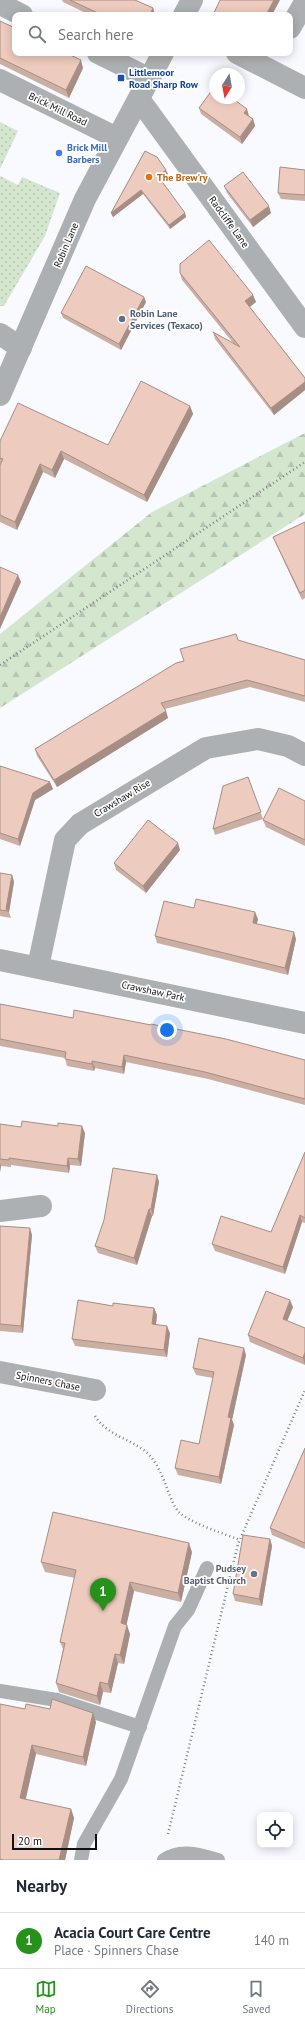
<!DOCTYPE html>
<html lang="en">
<head>
<meta charset="utf-8">
<style>
	:root { --surface:#fff; --page:#f2f2f3; --text:#1f2937; --muted:#747a83; --line:#e0e1e3; --accent:#26921a }
	body { margin:0; font-family:"PT Sans",sans-serif; background:var(--page); color:var(--text) }
	.controls { position:absolute; right:12px; bottom:12px; display:grid; overflow:hidden; border-radius:8px; box-shadow:0 2px 10px #0003 }
	.controls button { width:36px; height:36px; display:grid; place-items:center; padding:0; border:0; border-bottom:1px solid var(--line); background:var(--surface); color:var(--text); font:20px sans-serif }
	.compass { position:absolute; left:209px; top:68px; width:36px; height:36px; border-radius:50%; background:var(--surface); box-shadow:0 2px 10px #0003; rotate:191deg }
	.scale { position:absolute; left:12px; bottom:10px; width:85px; box-sizing:border-box; padding-left:4px; border:2px solid #101113; border-top:0; font-size:11px; line-height:14px; white-space:nowrap; color:#101113; -webkit-text-stroke:3px #fff; paint-order:stroke }
	.you { position:absolute; left:167px; top:1030px; width:14px; height:14px; margin:-10px; border:3px solid #fff; border-radius:50%; background:#1a73e8; box-shadow:0 0 0 6px #1a73e833 }
	.badge { display:grid; place-items:center; width:26px; height:26px; border-radius:50%; background:var(--accent); color:#fff; font-size:13px; font-weight:700 }
	.pin { position:absolute; translate:-50% -33px; filter:drop-shadow(0 1px 2px #0008) }
	.pin::after { content:''; position:absolute; top:21px; width:14px; height:12px; background:inherit; clip-path:polygon(0 0,100% 0,50% 100%) }
	.list { margin:0; padding:0; list-style:none }
	h2 { display:flex; justify-content:space-between; align-items:center; height:52px; margin:0; padding:0 16px; font-size:17px }
	h2 small { font-size:13px; font-weight:400; color:var(--muted) }
	.list li { display:grid; grid-template-columns:26px 1fr auto; gap:12px; align-items:center; box-sizing:border-box; height:56px; padding:0 16px; border-top:1px solid var(--line) }
	.list b { display:block; font-size:15px; white-space:nowrap }
	.list p { margin:0; font-size:13px; white-space:nowrap; color:var(--muted) }
	.list em { font-size:13px; font-style:normal; color:var(--muted) }
	.icon { flex:none; width:22px; height:22px; fill:none; stroke:currentColor; stroke-width:2; stroke-linecap:round; stroke-linejoin:round }
	.map { position:relative; flex:none; width:305px; height:1860px; overflow:hidden }
	.search { position:absolute; background:var(--surface); box-shadow:0 2px 10px #0003; left:12px; right:12px; top:12px; height:44px; display:flex; align-items:center; gap:10px; box-sizing:border-box; padding:0 14px; border-radius:8px; color:var(--muted); font-size:15px }
	.sheet { height:108px; background:var(--surface) }
	nav { display:flex; justify-content:space-around; align-items:center; box-sizing:border-box; height:56px; border-top:1px solid var(--line); background:var(--surface); font-size:11px; color:var(--muted) }
	nav a { display:grid; justify-items:center; gap:2px }
	nav .on { color:var(--accent) }
	.map>svg:first-child { display:block }
	.forest { fill:url(#forest-firs) }
	.park { fill:url(#park-dots) }
	.lines { fill:none; stroke-linecap:round; stroke-linejoin:round }
	.path { stroke:#7e8083; stroke-width:2.5; stroke-dasharray:1 3; stroke-linecap:butt }
	.service { stroke:#adb0b2; stroke-width:14 }
	.minor { stroke:#adb0b2; stroke-width:22 }
	.tertiary { stroke:#adb0b2; stroke-width:22 }
	.wall { fill:#ccafa3 }
	.shaded-wall { fill:#a68e85 }
	.building { fill:#edcbbe; stroke:#a68e85 }
	.transit-dot { fill:#1a4fb4; stroke:#fff; stroke-width:1.5 }
	.shop-dot { fill:#3f7fe0; stroke:#fff; stroke-width:1.5 }
	.food-dot { fill:#e8710a; stroke:#fff; stroke-width:1.5 }
	.service-dot { fill:#5c6f8a; stroke:#fff; stroke-width:1.5 }
	.worship-dot { fill:#6b7280; stroke:#fff; stroke-width:1.5 }
	.labels { text-anchor:middle; dominant-baseline:central; stroke-width:3.5; stroke-linejoin:round; paint-order:stroke }
	.transit-label { font-size:10px; font-weight:bold; fill:#164399; stroke:#fff; text-anchor:start }
	.street-label { font-size:10px; fill:#101113; stroke:#fff }
	.shop-label { font-size:10px; font-weight:bold; fill:#366cbe; stroke:#fff; text-anchor:start }
	.food-label { font-size:10px; font-weight:bold; fill:#c56008; stroke:#fff; text-anchor:start }
	.service-label { font-size:10px; font-weight:bold; fill:#4e5e75; stroke:#fff; text-anchor:start }
	.worship-label { font-size:10px; font-weight:bold; fill:#5b616d; stroke:#fff; text-anchor:end }
</style>
</head>
<body>
<div class="map">
<svg width="305" height="1860" viewBox="0 0 305 1860">
	<defs>
		<pattern id="forest-firs" width="22" height="20" patternUnits="userSpaceOnUse"><rect width="22" height="20" fill="#d5e6cf"/><path d="M5 1l3.5 6h-7zM16 11l3.5 6h-7z" fill="#b6c4b1"/></pattern>
		<pattern id="park-dots" width="8" height="8" patternUnits="userSpaceOnUse"><rect width="8" height="8" fill="#d5e6cf"/><path d="M2 2h.1M6 6h.1" fill="none" stroke="#b6c4b1" stroke-width="1.8" stroke-linecap="round"/></pattern>
	</defs>
	<rect width="100%" height="100%" fill="#f8faff"/>
	<!-- forest -->
	<path class="forest" d="M 305,433 L 305,514 L 0,708 L 0,634 L 152,512 Z"/>
	<!-- park -->
	<path class="park" d="M 0,122 L 18,131 L 0,169 Z
		M 0,176 L 18,185 L 22,177 L 60,193 L 45,236 L 4,306 L 0,306 Z"/>
	<g class="lines">
		<!-- path -->
		<path class="path" d="M 0,665 L 305,462
			M 95,1416 C 107,1435 128,1438 145,1451 C 165,1467 168,1504 181,1514 C 196,1525 222,1533 240,1540
			M 168,1834 L 238,1544 L 305,1390"/>
		<!-- service -->
		<path class="service" d="M 0,1691 L 57,1700 L 140,1727
			M 81,1860 L 84,1844 L 121,1779 L 175,1626 L 188,1610 L 207,1568
			M 164,1860 C 181,1848 200,1855 218,1860"/>
		<!-- minor -->
		<path class="minor" d="M 0,4 L 22,15
			M 290,28 L 305,2
			M 98,53 L 150,79
			M 237,53 L 305,88
			M 0,80 L 117,138
			M 139,99 L 305,327
			M 0,334 L 21,348
			M 0,960 L 305,1023
			M 38,967 L 65,840 L 80,824 L 206,748 L 258,739 L 288,746 L 305,755
			M 0,1211 L 41,1206
			M 0,1372 L 95,1390"/>
		<!-- tertiary -->
		<path class="tertiary" d="M 184,15 L 192,0
			M 0,395 L 85,199 L 163,53"/>
	</g>
	<!-- wall -->
	<path class="wall" d="M 62,0 L 135,0 L 153,8 L 155,15 L 90,15 L 63,2 Z
		M 0,21 L 83,68 L 69,98 L 0,64 Z
		M 199,108 L 249,116 L 253,119 L 255,126 L 242,144 L 201,114 Z
		M 145,151 L 168,174 L 160,180 L 185,213 L 186,217 L 170,229 L 143,194 L 113,217 L 111,213 Z
		M 305,170 L 305,201 L 281,199 L 278,193 Z
		M 224,186 L 271,213 L 253,227 L 227,193 Z
		M 180,273 L 253,295 L 256,302 L 250,307 L 305,378 L 305,390 L 274,415 L 215,339 L 213,332 L 234,344 L 182,280 Z
		M 146,302 L 121,350 L 63,318 L 61,313 Z
		M 190,406 L 193,414 L 147,502 L 64,459 L 55,478 L 43,472 L 17,530 L 0,522 L 0,441 L 108,445 Z
		M 305,522 L 305,598 L 302,600 L 276,544 L 273,537 Z
		M 238,641 L 305,660 L 305,702 L 250,687 L 165,709 L 168,718 L 57,787 L 37,756 L 35,749 L 184,661 Z
		M 0,766 L 53,789 L 35,800 L 20,846 L 0,839 Z
		M 248,777 L 263,819 L 215,835 L 213,829 Z
		M 305,801 L 305,846 L 266,827 L 263,820 Z
		M 180,850 L 146,893 L 116,870 L 114,863 Z
		M 0,873 L 12,875 L 14,882 L 9,912 L 11,918 L 0,916 Z
		M 194,908 L 258,919 L 257,924 L 296,939 L 288,975 L 157,943 L 155,936 Z
		M 0,1004 L 73,1018 L 305,1060 L 305,1105 L 208,1079 L 126,1062 L 124,1074 L 95,1068 L 94,1071 L 67,1066 L 65,1058 L 0,1046 Z
		M 0,1124 L 21,1127 L 85,1133 L 81,1166 L 70,1165 L 69,1173 L 11,1165 L 11,1167 L 1,1166 L 0,1172 Z
		M 305,1152 L 305,1223 L 302,1222 L 285,1274 L 215,1251 L 212,1244 L 271,1232 Z
		M 157,1175 L 159,1182 L 153,1216 L 152,1216 L 137,1265 L 98,1253 L 95,1246 Z
		M 0,1226 L 32,1235 L 23,1333 L 0,1331 Z
		M 113,1306 L 154,1308 L 157,1315 L 156,1325 L 170,1333 L 167,1357 L 75,1346 L 72,1339 Z
		M 293,1307 L 287,1321 L 305,1328 L 305,1365 L 250,1342 L 248,1335 Z
		M 246,1355 L 232,1420 L 234,1425 L 221,1484 L 178,1475 L 175,1468 L 199,1444 L 213,1378 L 196,1375 L 193,1368 Z
		M 305,1448 L 305,1549 L 272,1535 L 270,1528 Z
		M 270,1539 L 272,1546 L 262,1606 L 235,1601 L 233,1594 Z
		M 192,1552 L 181,1602 L 134,1591 L 126,1625 L 130,1634 L 124,1664 L 118,1663 L 111,1693 L 103,1692 L 100,1705 L 59,1692 L 56,1683 L 63,1649 L 60,1642 L 75,1578 L 45,1572 L 41,1562 Z
		M 0,1704 L 25,1709 L 96,1722 L 86,1766 L 36,1754 L 25,1799 L 71,1809 L 74,1818 L 65,1860 L 0,1860 Z"/>
	<!-- shaded-wall -->
	<path class="shaded-wall" d="M 274,0 L 280,0 L 272,15 L 266,15 Z
		M 153,8 L 155,15 L 150,15 Z
		M 81,60 L 83,68 L 69,98 L 66,90 Z
		M 247,109 L 249,116 L 247,120 L 244,113 Z
		M 253,119 L 255,126 L 242,144 L 240,137 Z
		M 166,170 L 168,174 L 159,181 L 158,176 Z
		M 141,190 L 143,194 L 113,217 L 111,213 Z
		M 269,206 L 271,213 L 253,227 L 250,220 Z
		M 185,213 L 186,217 L 170,229 L 169,225 Z
		M 253,295 L 256,302 L 248,308 L 245,301 Z
		M 144,297 L 146,302 L 121,350 L 119,344 Z
		M 305,382 L 305,390 L 274,415 L 271,408 Z
		M 190,406 L 193,414 L 147,502 L 144,495 Z
		M 61,451 L 64,459 L 55,478 L 52,470 Z
		M 40,464 L 43,472 L 17,530 L 15,522 Z
		M 18,575 L 21,582 L 0,629 L 0,617 Z
		M 166,711 L 168,718 L 57,787 L 54,780 Z
		M 50,782 L 53,789 L 35,800 L 20,846 L 18,839 L 33,793 Z
		M 178,843 L 180,850 L 146,893 L 143,886 Z
		M 12,875 L 14,882 L 9,912 L 6,909 Z
		M 255,912 L 258,919 L 255,930 L 253,923 Z
		M 294,932 L 296,939 L 288,975 L 285,968 Z
		M 124,1055 L 126,1062 L 124,1074 L 122,1067 Z
		M 92,1061 L 95,1068 L 94,1071 L 92,1064 Z
		M 82,1126 L 85,1133 L 81,1166 L 78,1159 Z
		M 68,1158 L 70,1165 L 69,1173 L 67,1166 Z
		M 0,1163 L 1,1166 L 0,1172 Z
		M 157,1175 L 159,1182 L 153,1216 L 151,1209 Z
		M 149,1209 L 152,1216 L 137,1265 L 134,1258 Z
		M 300,1215 L 302,1222 L 285,1274 L 283,1267 Z
		M 30,1228 L 32,1235 L 23,1333 L 21,1326 Z
		M 290,1300 L 293,1307 L 285,1326 L 283,1319 Z
		M 154,1308 L 157,1315 L 155,1331 L 152,1324 Z
		M 167,1326 L 170,1333 L 167,1357 L 164,1350 Z
		M 244,1348 L 246,1355 L 232,1420 L 234,1425 L 221,1484 L 219,1477 L 228,1417 Z
		M 305,1352 L 305,1365 L 303,1358 Z
		M 270,1539 L 272,1546 L 262,1606 L 259,1599 Z
		M 189,1543 L 192,1552 L 181,1602 L 178,1593 Z
		M 130,1582 L 134,1591 L 125,1632 L 121,1623 Z
		M 127,1625 L 130,1634 L 124,1664 L 120,1655 Z
		M 115,1654 L 118,1663 L 111,1693 L 108,1684 Z
		M 100,1682 L 103,1692 L 100,1705 L 97,1696 Z
		M 93,1713 L 96,1722 L 86,1766 L 83,1757 Z
		M 32,1745 L 36,1754 L 24,1807 L 20,1798 Z
		M 71,1809 L 74,1818 L 65,1860 L 59,1860 Z"/>
	<!-- building -->
	<path class="building" d="M 70,0 L 135,0 L 153,8 L 150,15 L 102,15 Z
		M 220,0 L 274,0 L 266,15 L 213,15 Z
		M 0,21 L 15,28 L 15,53 L 66,53 L 81,60 L 66,90 L 0,58 Z
		M 215,86 L 215,98 L 232,98 L 247,109 L 244,113 L 253,119 L 240,137 L 199,108 Z
		M 145,151 L 157,157 L 166,170 L 158,176 L 185,213 L 169,225 L 141,190 L 111,213 Z
		M 280,167 L 305,170 L 305,195 L 278,193 Z
		M 243,172 L 269,206 L 250,220 L 224,186 Z
		M 209,240 L 253,295 L 245,301 L 305,378 L 305,382 L 271,408 L 213,332 L 240,347 L 180,273 L 180,264 Z
		M 86,266 L 144,297 L 119,344 L 61,313 Z
		M 141,381 L 190,406 L 144,495 L 61,451 L 52,470 L 40,464 L 15,522 L 0,515 L 0,465 L 3,459 L 0,458 L 0,441 L 18,403 L 108,445 Z
		M 305,522 L 305,590 L 300,593 L 273,537 Z
		M 0,567 L 18,575 L 0,617 Z
		M 236,634 L 238,640 L 305,660 L 305,696 L 247,680 L 161,703 L 166,711 L 54,780 L 35,749 L 176,663 L 184,661 L 180,649 Z
		M 0,766 L 50,782 L 33,793 L 18,839 L 0,833 Z
		M 248,777 L 261,812 L 213,829 L 223,786 Z
		M 279,788 L 305,801 L 305,840 L 263,820 Z
		M 148,820 L 178,843 L 143,886 L 114,863 Z
		M 0,873 L 12,875 L 6,909 L 9,911 L 0,910 Z
		M 196,899 L 255,912 L 253,923 L 294,932 L 285,968 L 155,936 L 164,901 L 194,908 Z
		M 0,1004 L 73,1018 L 74,1010 L 151,1025 L 151,1024 L 226,1039 L 305,1060 L 305,1099 L 205,1072 L 124,1055 L 122,1067 L 92,1061 L 92,1064 L 65,1059 L 66,1052 L 0,1039 Z
		M 22,1121 L 58,1126 L 58,1123 L 82,1126 L 78,1159 L 68,1158 L 67,1166 L 9,1158 L 9,1160 L 0,1159 L 0,1124 L 21,1127 Z
		M 305,1152 L 305,1218 L 300,1215 L 283,1267 L 212,1244 L 221,1216 L 271,1232 Z
		M 113,1168 L 157,1175 L 151,1209 L 149,1209 L 134,1258 L 95,1246 L 104,1220 Z
		M 0,1226 L 30,1228 L 21,1326 L 0,1324 Z
		M 266,1291 L 290,1300 L 283,1319 L 305,1328 L 305,1352 L 303,1358 L 248,1335 Z
		M 78,1300 L 113,1306 L 113,1303 L 154,1308 L 152,1324 L 167,1326 L 164,1350 L 72,1339 Z
		M 199,1338 L 244,1348 L 228,1417 L 231,1418 L 219,1477 L 175,1468 L 181,1440 L 199,1444 L 214,1372 L 193,1368 Z
		M 305,1448 L 305,1543 L 270,1528 Z
		M 53,1512 L 189,1543 L 178,1593 L 130,1582 L 121,1623 L 127,1625 L 120,1655 L 115,1654 L 108,1684 L 100,1682 L 97,1696 L 56,1683 L 65,1643 L 60,1642 L 76,1570 L 41,1562 Z
		M 243,1535 L 270,1539 L 259,1599 L 233,1594 Z
		M 52,1699 L 93,1713 L 83,1757 L 32,1745 L 20,1798 L 71,1809 L 59,1860 L 3,1860 L 0,1859 L 0,1704 L 25,1709 L 26,1704 L 50,1709 Z"/>
	<!-- markers -->
	<rect class="transit-dot" x="117" y="74" width="8" height="8" rx="2"/>
	<circle class="shop-dot" cx="59" cy="153" r="4"/>
	<circle class="food-dot" cx="149" cy="177" r="4"/>
	<circle class="service-dot" cx="122" cy="319" r="4"/>
	<circle class="worship-dot" cx="254" cy="1574" r="4"/>
	<g class="labels">
		<!-- transit labels -->
		<g class="transit-label">
			<text x="129" y="72">Littlemoor<tspan x="129" dy="12">Road Sharp Row</tspan></text>
		</g>
		<!-- street labels -->
		<g class="street-label">
			<text transform="translate(58 109) rotate(26)">Brick Mill Road</text>
			<text transform="translate(229 222) rotate(54)">Radcliffe Lane</text>
			<text transform="translate(66 245) rotate(-67)">Robin Lane</text>
			<text transform="translate(122 798) rotate(-31)">Crawshaw Rise</text>
			<text transform="translate(153 991) rotate(12)">Crawshaw Park</text>
			<text transform="translate(48 1381) rotate(11)">Spinners Chase</text>
		</g>
		<!-- shop labels -->
		<g class="shop-label">
			<text x="67" y="147">Brick Mill<tspan x="67" dy="12">Barbers</tspan></text>
		</g>
		<!-- food labels -->
		<g class="food-label">
			<text x="157" y="177">The Brew'ry</text>
		</g>
		<!-- service labels -->
		<g class="service-label">
			<text x="130" y="313">Robin Lane<tspan x="130" dy="12">Services (Texaco)</tspan></text>
		</g>
		<!-- worship labels -->
		<g class="worship-label">
			<text x="246" y="1568">Pudsey<tspan x="246" dy="12">Baptist Church</tspan></text>
		</g>
	</g>
</svg>
<div class="controls">
<button><svg class="icon" aria-label="locate" viewBox="0 0 24 24"><circle cx="12" cy="12" r="6"/><path d="M12 2v4M12 18v4M2 12h4M18 12h4"/></svg></button>
</div>
<svg class="compass" viewBox="-18 -18 36 36"><path d="M0-13l5 13h-10z" fill="#e53935"/><path d="M0 13l5-13h-10z" fill="#747a83"/></svg>
<div class="scale">20 m</div>
<div class="you"></div>
<div class="pin badge" style="left:103px;top:1611px">1</div>
<div class="search"><svg class="icon" aria-label="search" viewBox="0 0 24 24"><circle cx="10" cy="10" r="6"/><path d="M15 15l6 6"/></svg>Search here</div>
</div>
<section class="sheet">
<h2>Nearby<small></small></h2>
<ul class="list">
<li><span class="badge">1</span><div><b>Acacia Court Care Centre</b><p>Place · Spinners Chase</p></div><em>140 m</em></li>
</ul>
</section>
<nav>
<a class="on"><svg class="icon" aria-label="map" viewBox="0 0 24 24"><path d="M3 6l6-2 6 2 6-2v14l-6 2-6-2-6 2zM9 4v14M15 6v14"/></svg>Map</a>
<a><svg class="icon" aria-label="directions" viewBox="0 0 24 24"><path d="M12 3l9 9-9 9-9-9zM9 14v-3h6M13 9l2 2-2 2"/></svg>Directions</a>
<a><svg class="icon" aria-label="saved" viewBox="0 0 24 24"><path d="M7 4h10v16l-5-4-5 4z"/></svg>Saved</a>
</nav>
</body>
</html>
